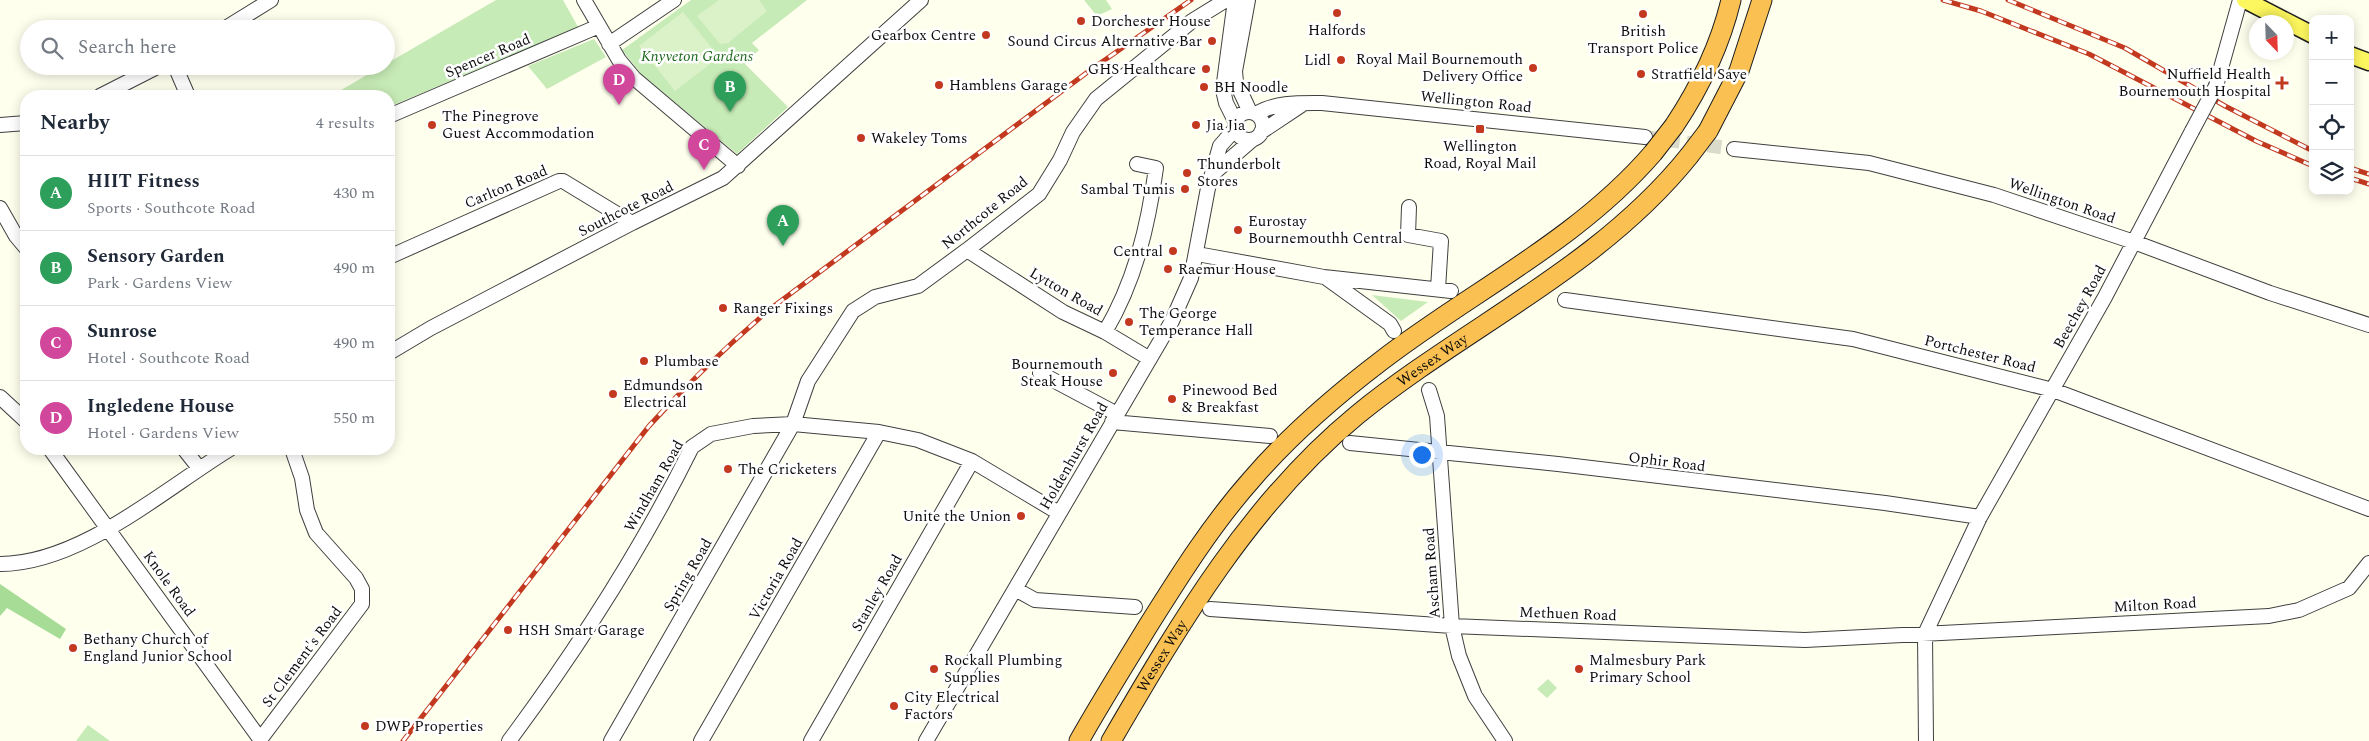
<!DOCTYPE html>
<html lang="en">
<head>
<meta charset="utf-8">
<style>
	:root { --surface:#fff; --page:#f6f6f7; --text:#1f2937; --muted:#747a83; --line:#e0e1e3; --accent:#ea580c }
	body { margin:0; font-family:Spectral,serif; background:var(--page); color:var(--text) }
	.controls { position:absolute; right:15px; top:15px; display:grid; overflow:hidden; border-radius:10px; box-shadow:0 2px 12px #0003 }
	.controls button { width:45px; height:45px; display:grid; place-items:center; padding:0; border:0; border-bottom:1px solid var(--line); background:var(--surface); color:var(--text); font:25px sans-serif }
	.compass { position:absolute; left:2249px; top:15px; width:45px; height:45px; border-radius:50%; background:var(--surface); box-shadow:0 2px 12px #0003; rotate:157deg }
	.you { position:absolute; left:1421px; top:454px; width:18px; height:18px; margin:-12px; border:4px solid #fff; border-radius:50%; background:#1a73e8; box-shadow:0 0 0 8px #1a73e833 }
	.badge { display:grid; place-items:center; width:32px; height:32px; border-radius:50%; background:var(--accent); color:#fff; font-size:16px; font-weight:700 }
	.pin { position:absolute; translate:-50% -41px; filter:drop-shadow(0 1px 2px #0008) }
	.pin::after { content:''; position:absolute; top:26px; width:18px; height:15px; background:inherit; clip-path:polygon(0 0,100% 0,50% 100%) }
	.list { margin:0; padding:0; list-style:none }
	h2 { display:flex; justify-content:space-between; align-items:center; height:65px; margin:0; padding:0 20px; font-size:21px }
	h2 small { font-size:16px; font-weight:400; color:var(--muted) }
	.list li { display:grid; grid-template-columns:32px 1fr auto; gap:15px; align-items:center; box-sizing:border-box; height:75px; padding:0 20px; border-top:1px solid var(--line) }
	.list b { display:block; font-size:19px; white-space:nowrap }
	.list p { margin:0; font-size:16px; white-space:nowrap; color:var(--muted) }
	.list em { font-size:16px; font-style:normal; color:var(--muted) }
	.icon { flex:none; width:28px; height:28px; fill:none; stroke:currentColor; stroke-width:2; stroke-linecap:round; stroke-linejoin:round }
	.map { position:relative; flex:none; width:2369px; height:741px; overflow:hidden }
	.search { position:absolute; background:var(--surface); box-shadow:0 2px 12px #0003; left:20px; top:20px; width:375px; height:55px; display:flex; align-items:center; gap:12px; box-sizing:border-box; padding:0 18px; border-radius:28px; color:var(--muted); font-size:19px }
	.panel { position:absolute; background:var(--surface); box-shadow:0 2px 12px #0003; left:20px; top:90px; width:375px; height:365px; border-radius:20px }
	.map>svg:first-child { display:block }
	.green { fill:#c7ebb6 }
	.forest { fill:#a6dc95 }
	.pitch { fill:#dbf2c8 }
	.lines { fill:none; stroke-linecap:round; stroke-linejoin:round }
	.minor-tunnel { stroke:#dbdbcc; stroke-width:14; stroke-dasharray:14 7; stroke-linecap:butt }
	.minor-casing { stroke:#404040; stroke-width:16 }
	.major-casing { stroke:#1e1e1e; stroke-width:19 }
	.highway-casing { stroke:#1e1e1e; stroke-width:21 }
	.minor { stroke:#fff; stroke-width:14 }
	.major { stroke:#fdf75f; stroke-width:16 }
	.highway { stroke:#fac051; stroke-width:19 }
	.rail-casing { stroke:#c33920; stroke-width:5 }
	.rail { stroke:#fff; stroke-width:3; stroke-dasharray:9; stroke-linecap:butt }
	.minor-bridge-casing { stroke:#404040; stroke-width:16; stroke-linecap:butt }
	.highway-bridge-casing { stroke:#1e1e1e; stroke-width:21; stroke-linecap:butt }
	.minor-bridge { stroke:#fff; stroke-width:14 }
	.highway-bridge { stroke:#fac051; stroke-width:19 }
	.poi-dot { fill:#c33920; stroke:#fff; stroke-width:2 }
	.labels { text-anchor:middle; dominant-baseline:central; stroke-width:5; stroke-linejoin:round; paint-order:stroke }
	.poi-label { font-size:15px; fill:#0d0d0d; stroke:#fff; text-anchor:start }
	.street-label { font-size:15px; fill:#0d0d0d; stroke:#fff }
	.park-label { font-size:15px; font-style:italic; fill:#1c681b; stroke:#fff }
</style>
</head>
<body>
<div class="map">
<svg width="2369" height="741" viewBox="0 0 2369 741">
	<rect width="100%" height="100%" fill="#ffe"/>
	<!-- green -->
	<path class="green" d="M 496,0 L 563,0 L 578,27 L 389,107 L 389,96 L 331,96 L 382,66 L 386,66 L 386,64 Z
		M 691,0 L 807,0 L 752,43 L 759,50 L 745,64 L 788,107 L 737,154 L 642,75 L 622,50 Z
		M 1084,0 L 1106,0 L 1112,9 L 1097,16 Z
		M 594,39 L 606,57 L 547,89 L 528,66 Z
		M 1372,295 L 1428,302 L 1401,321 Z
		M 1548,679 L 1557,688 L 1547,698 L 1537,689 Z
		M 88,725 L 110,741 L 76,741 Z"/>
	<!-- forest -->
	<path class="forest" d="M 0,584 L 66,629 L 60,639 L 7,608 L 0,616 Z"/>
	<!-- pitch -->
	<path class="pitch" d="M 719,0 L 759,0 L 767,11 L 728,43 L 720,44 L 697,16 Z
		M 683,12 L 719,57 L 675,91 L 639,46 Z"/>
	<g class="lines">
		<!-- minor-tunnel -->
		<path class="minor-tunnel" d="M 1645,137 L 1734,149"/>
		<defs>
			<path id="minor" d="M 584,0 L 619,60 L 634,78 L 738,166
				M 1235,0 L 1223,90 L 1226,103 L 1235,121
				M 1248,0 L 1235,71 L 1236,82 L 1250,112
				M 224,29 L 271,0
				M 609,44 L 674,0
				M 175,66 L 188,96
				M 2216,86 L 2240,0
				M 100,96 L 159,66
				M1235 126a14 14 0 1 1 28 0a14 14 0 1 1-28 0Z
				M 1256,114 C 1275,102 1300,103 1322,103 L 1645,137
				M 389,116 L 599,26
				M 0,125 L 26,123
				M 1261,132 L 1303,104
				M 1734,149 L 1869,163 L 1994,195 L 2134,242 L 2270,293 L 2369,325
				M 1215,172 L 1252,140
				M 1409,207 L 1408,235 L 1441,241 L 1438,289
				M 0,208 L 16,236 L 26,248
				M 967,250 L 1063,312 L 1105,332 L 1150,359
				M 1197,254 L 1324,277 L 1451,291
				M 389,257 L 559,181 L 563,181 L 632,223
				M 1325,277 L 1390,324 L 1394,331
				M 1565,300 L 1853,339 L 2053,390 L 2369,509
				M 1105,332 C 1135,281 1148,227 1156,168 L 1137,164
				M 389,353 L 431,328 L 632,223 L 723,178 L 921,0
				M 1040,373 L 1117,414
				M 1429,390 L 1437,416 L 1452,626 L 1459,656 L 1475,696 L 1505,741
				M 0,397 L 26,421
				M 1112,422 L 1270,436
				M 1350,443 L 1558,464 L 1885,503 L 1980,517
				M 50,449 L 260,739
				M 184,449 L 199,468
				M 0,564 C 80,564 163,490 230,449
				M 1015,589 L 1035,600 L 1135,607
				M 1210,609 L 1452,626 L 1805,640 L 2269,616 L 2299,610 L 2349,588 L 2369,563
				M 259,741 L 362,604 L 362,589 L 356,578 L 316,533 L 307,510 L 302,478 L 292,449
				M 509,741 C 578,648 641,550 692,447 L 711,434 L 753,426 L 793,424 L 879,432 L 918,440 L 972,461 L 1059,513
				M 611,741 L 793,424 L 808,381 L 853,311 L 875,297 L 918,286 L 967,250 L 1039,194 L 1060,160 L 1073,132 L 1096,99 L 1192,21 L 1226,0
				M 701,741 L 879,432
				M 811,741 L 972,461
				M 926,741 L 1172,321 L 1191,278 L 1208,188 L 1220,146 L 1235,129
				M 1926,741 L 1925,634 L 1980,517 L 2105,297 L 2192,131"/>
			<path id="major" d="M 2245,0 L 2313,35
				M 2350,55 L 2369,62"/>
			<g id="highway">
				<path d="M 1674,126 C 1700,87 1720,46 1731,0"/>
				<path d="M 1708,131 L 1739,71 L 1762,0"/>
				<path d="M 1079,741 C 1101,702 1125,664 1148,626 C 1180,575 1212,524 1252,479 C 1290,435 1335,396 1381,361 C 1472,291 1577,241 1653,153"/>
				<path id="s1" d="M 1111,741 C 1180,623 1250,503 1357,415 C 1466,326 1599,268 1689,156"/>
			</g>
		</defs>
		<!-- minor casing -->
		<use href="#minor" class="minor-casing"/>
		<!-- major casing -->
		<use href="#major" class="major-casing"/>
		<!-- highway casing -->
		<use href="#highway" class="highway-casing"/>
		<!-- minor -->
		<use href="#minor" class="minor"/>
		<!-- major -->
		<use href="#major" class="major"/>
		<!-- highway -->
		<use href="#highway" class="highway"/>
		<defs>
			<path id="rail" d="M 1943,0 L 1981,11 L 2089,54 L 2256,141 L 2313,166
				M 2008,0 L 2125,48 L 2225,106 L 2313,151
				M 2350,168 L 2369,174
				M 2350,178 L 2369,184
				M 403,741 L 649,426 C 687,384 727,346 770,309 L 1089,71 L 1191,0"/>
		</defs>
		<!-- rail casing -->
		<use href="#rail" class="rail-casing"/>
		<!-- rail -->
		<use href="#rail" class="rail"/>
		<defs>
			<path id="minor-bridge" d="M 2192,131 L 2216,86"/>
			<path id="highway-bridge" d="M 1653,153 L 1674,126
				M 1689,156 L 1708,131"/>
		</defs>
		<!-- minor-bridge casing -->
		<use href="#minor-bridge" class="minor-bridge-casing"/>
		<!-- highway-bridge casing -->
		<use href="#highway-bridge" class="highway-bridge-casing"/>
		<!-- minor-bridge -->
		<use href="#minor-bridge" class="minor-bridge"/>
		<!-- highway-bridge -->
		<use href="#highway-bridge" class="highway-bridge"/>
	</g>
	<!-- markers -->
	<g class="poi-dot">
		<circle cx="1337" cy="13" r="5"/>
		<circle cx="1643" cy="14" r="5"/>
		<circle cx="1081" cy="21" r="5"/>
		<circle cx="986" cy="35" r="5"/>
		<circle cx="1212" cy="41" r="5"/>
		<circle cx="1341" cy="60" r="5"/>
		<circle cx="1533" cy="68" r="5"/>
		<circle cx="1206" cy="69" r="5"/>
		<circle cx="1641" cy="74" r="5"/>
		<path d="M2279.5 75.5h5v5h5v5h-5v5h-5v-5h-5v-5h5z"/>
		<circle cx="939" cy="85" r="5"/>
		<circle cx="1204" cy="87" r="5"/>
		<circle cx="432" cy="125" r="5"/>
		<circle cx="1196" cy="125" r="5"/>
		<rect x="1475" y="124" width="10" height="10" rx="2.5"/>
		<circle cx="861" cy="138" r="5"/>
		<circle cx="1187" cy="173" r="5"/>
		<circle cx="1185" cy="189" r="5"/>
		<circle cx="1238" cy="230" r="5"/>
		<circle cx="1173" cy="251" r="5"/>
		<circle cx="1168" cy="269" r="5"/>
		<circle cx="723" cy="308" r="5"/>
		<circle cx="1129" cy="322" r="5"/>
		<circle cx="644" cy="361" r="5"/>
		<circle cx="1113" cy="373" r="5"/>
		<circle cx="613" cy="394" r="5"/>
		<circle cx="1172" cy="399" r="5"/>
		<circle cx="728" cy="469" r="5"/>
		<circle cx="1021" cy="516" r="5"/>
		<circle cx="508" cy="630" r="5"/>
		<circle cx="73" cy="648" r="5"/>
		<circle cx="934" cy="669" r="5"/>
		<circle cx="1579" cy="669" r="5"/>
		<circle cx="894" cy="706" r="5"/>
		<circle cx="365" cy="726" r="5"/>
	</g>
	<g class="labels">
		<!-- poi labels -->
		<g class="poi-label">
			<text x="1091" y="21">Dorchester House</text>
			<text x="1337" y="30" text-anchor="middle">Halfords</text>
			<text x="1643" y="31" text-anchor="middle">British<tspan x="1643" dy="17">Transport Police</tspan></text>
			<text x="976" y="35" text-anchor="end">Gearbox Centre</text>
			<text x="1202" y="41" text-anchor="end">Sound Circus Alternative Bar</text>
			<text x="1523" y="59" text-anchor="end">Royal Mail Bournemouth<tspan x="1523" dy="17">Delivery Office</tspan></text>
			<text x="1331" y="60" text-anchor="end">Lidl</text>
			<text x="1196" y="69" text-anchor="end">GHS Healthcare</text>
			<text x="1651" y="74">Stratfield Saye</text>
			<text x="2271" y="74" text-anchor="end">Nuffield Health<tspan x="2271" dy="17">Bournemouth Hospital</tspan></text>
			<text x="949" y="85">Hamblens Garage</text>
			<text x="1214" y="87">BH Noodle</text>
			<text x="442" y="116">The Pinegrove<tspan x="442" dy="17">Guest Accommodation</tspan></text>
			<text x="1206" y="125">Jia Jia</text>
			<text x="871" y="138">Wakeley Toms</text>
			<text x="1480" y="146" text-anchor="middle">Wellington<tspan x="1480" dy="17">Road, Royal Mail</tspan></text>
			<text x="1197" y="164">Thunderbolt<tspan x="1197" dy="17">Stores</tspan></text>
			<text x="1175" y="189" text-anchor="end">Sambal Tumis</text>
			<text x="1248" y="221">Eurostay<tspan x="1248" dy="17">Bournemouthh Central</tspan></text>
			<text x="1163" y="251" text-anchor="end">Central</text>
			<text x="1178" y="269">Raemur House</text>
			<text x="733" y="308">Ranger Fixings</text>
			<text x="1139" y="313">The George<tspan x="1139" dy="17">Temperance Hall</tspan></text>
			<text x="654" y="361">Plumbase</text>
			<text x="1103" y="364" text-anchor="end">Bournemouth<tspan x="1103" dy="17">Steak House</tspan></text>
			<text x="623" y="385">Edmundson<tspan x="623" dy="17">Electrical</tspan></text>
			<text x="1182" y="390">Pinewood Bed<tspan x="1182" dy="17">&amp; Breakfast</tspan></text>
			<text x="738" y="469">The Cricketers</text>
			<text x="1011" y="516" text-anchor="end">Unite the Union</text>
			<text x="518" y="630">HSH Smart Garage</text>
			<text x="83" y="639">Bethany Church of<tspan x="83" dy="17">England Junior School</tspan></text>
			<text x="944" y="660">Rockall Plumbing<tspan x="944" dy="17">Supplies</tspan></text>
			<text x="1589" y="660">Malmesbury Park<tspan x="1589" dy="17">Primary School</tspan></text>
			<text x="904" y="697">City Electrical<tspan x="904" dy="17">Factors</tspan></text>
			<text x="375" y="726">DWP Properties</text>
		</g>
		<!-- street labels -->
		<g class="street-label">
			<text transform="translate(488 56) rotate(-23)">Spencer Road</text>
			<text transform="translate(1476 102) rotate(6)">Wellington Road</text>
			<text transform="translate(506 187) rotate(-23)">Carlton Road</text>
			<text transform="translate(2062 201) rotate(19)">Wellington Road</text>
			<text transform="translate(626 209) rotate(-27)">Southcote Road</text>
			<text transform="translate(985 213) rotate(-39)">Northcote Road</text>
			<text transform="translate(1066 292) rotate(30)">Lytton Road</text>
			<text transform="translate(2080 307) rotate(-61)">Beechey Road</text>
			<text transform="translate(1980 354) rotate(14)">Portchester Road</text>
			<text stroke="none"><textPath href="#s1" startOffset="504">Wessex Way</textPath></text>
			<text transform="translate(1074 456) rotate(-60)">Holdenhurst Road</text>
			<text transform="translate(1667 462) rotate(7)">Ophir Road</text>
			<text transform="translate(654 486) rotate(-60)">Windham Road</text>
			<text transform="translate(1432 573) rotate(-94)">Ascham Road</text>
			<text transform="translate(688 575) rotate(-60)">Spring Road</text>
			<text transform="translate(776 579) rotate(-60)">Victoria Road</text>
			<text transform="translate(169 584) rotate(54)">Knole Road</text>
			<text transform="translate(877 593) rotate(-60)">Stanley Road</text>
			<text transform="translate(2155 605) rotate(-3)">Milton Road</text>
			<text transform="translate(1568 614) rotate(2)">Methuen Road</text>
			<text transform="translate(302 657) rotate(-53)">St Clement's Road</text>
			<text stroke="none"><textPath href="#s1" startOffset="99">Wessex Way</textPath></text>
		</g>
		<!-- park labels -->
		<g class="park-label">
			<text x="697" y="56">Knyveton Gardens</text>
		</g>
	</g>
</svg>
<div class="controls">
<button>+</button>
<button>−</button>
<button><svg class="icon" aria-label="locate" viewBox="0 0 24 24"><circle cx="12" cy="12" r="6"/><path d="M12 2v4M12 18v4M2 12h4M18 12h4"/></svg></button>
<button><svg class="icon" aria-label="layers" viewBox="0 0 24 24"><path d="M12 4l9 5-9 5-9-5zM3 14l9 5 9-5"/></svg></button>
</div>
<svg class="compass" viewBox="-18 -18 36 36"><path d="M0-13l5 13h-10z" fill="#e53935"/><path d="M0 13l5-13h-10z" fill="#747a83"/></svg>
<div class="you"></div>
<div class="pin badge" style="left:783px;top:246px;background:#2e9e5b">A</div>
<div class="pin badge" style="left:730px;top:112px;background:#2e9e5b">B</div>
<div class="pin badge" style="left:704px;top:170px;background:#d1479c">C</div>
<div class="pin badge" style="left:619px;top:105px;background:#d1479c">D</div>
<div class="search"><svg class="icon" aria-label="search" viewBox="0 0 24 24"><circle cx="10" cy="10" r="6"/><path d="M15 15l6 6"/></svg>Search here</div>
<section class="panel">
<h2>Nearby<small>4 results</small></h2>
<ul class="list">
<li><span class="badge" style="background:#2e9e5b">A</span><div><b>HIIT Fitness</b><p>Sports · Southcote Road</p></div><em>430 m</em></li>
<li><span class="badge" style="background:#2e9e5b">B</span><div><b>Sensory Garden</b><p>Park · Gardens View</p></div><em>490 m</em></li>
<li><span class="badge" style="background:#d1479c">C</span><div><b>Sunrose</b><p>Hotel · Southcote Road</p></div><em>490 m</em></li>
<li><span class="badge" style="background:#d1479c">D</span><div><b>Ingledene House</b><p>Hotel · Gardens View</p></div><em>550 m</em></li>
</ul>
</section>
</div>
</body>
</html>
